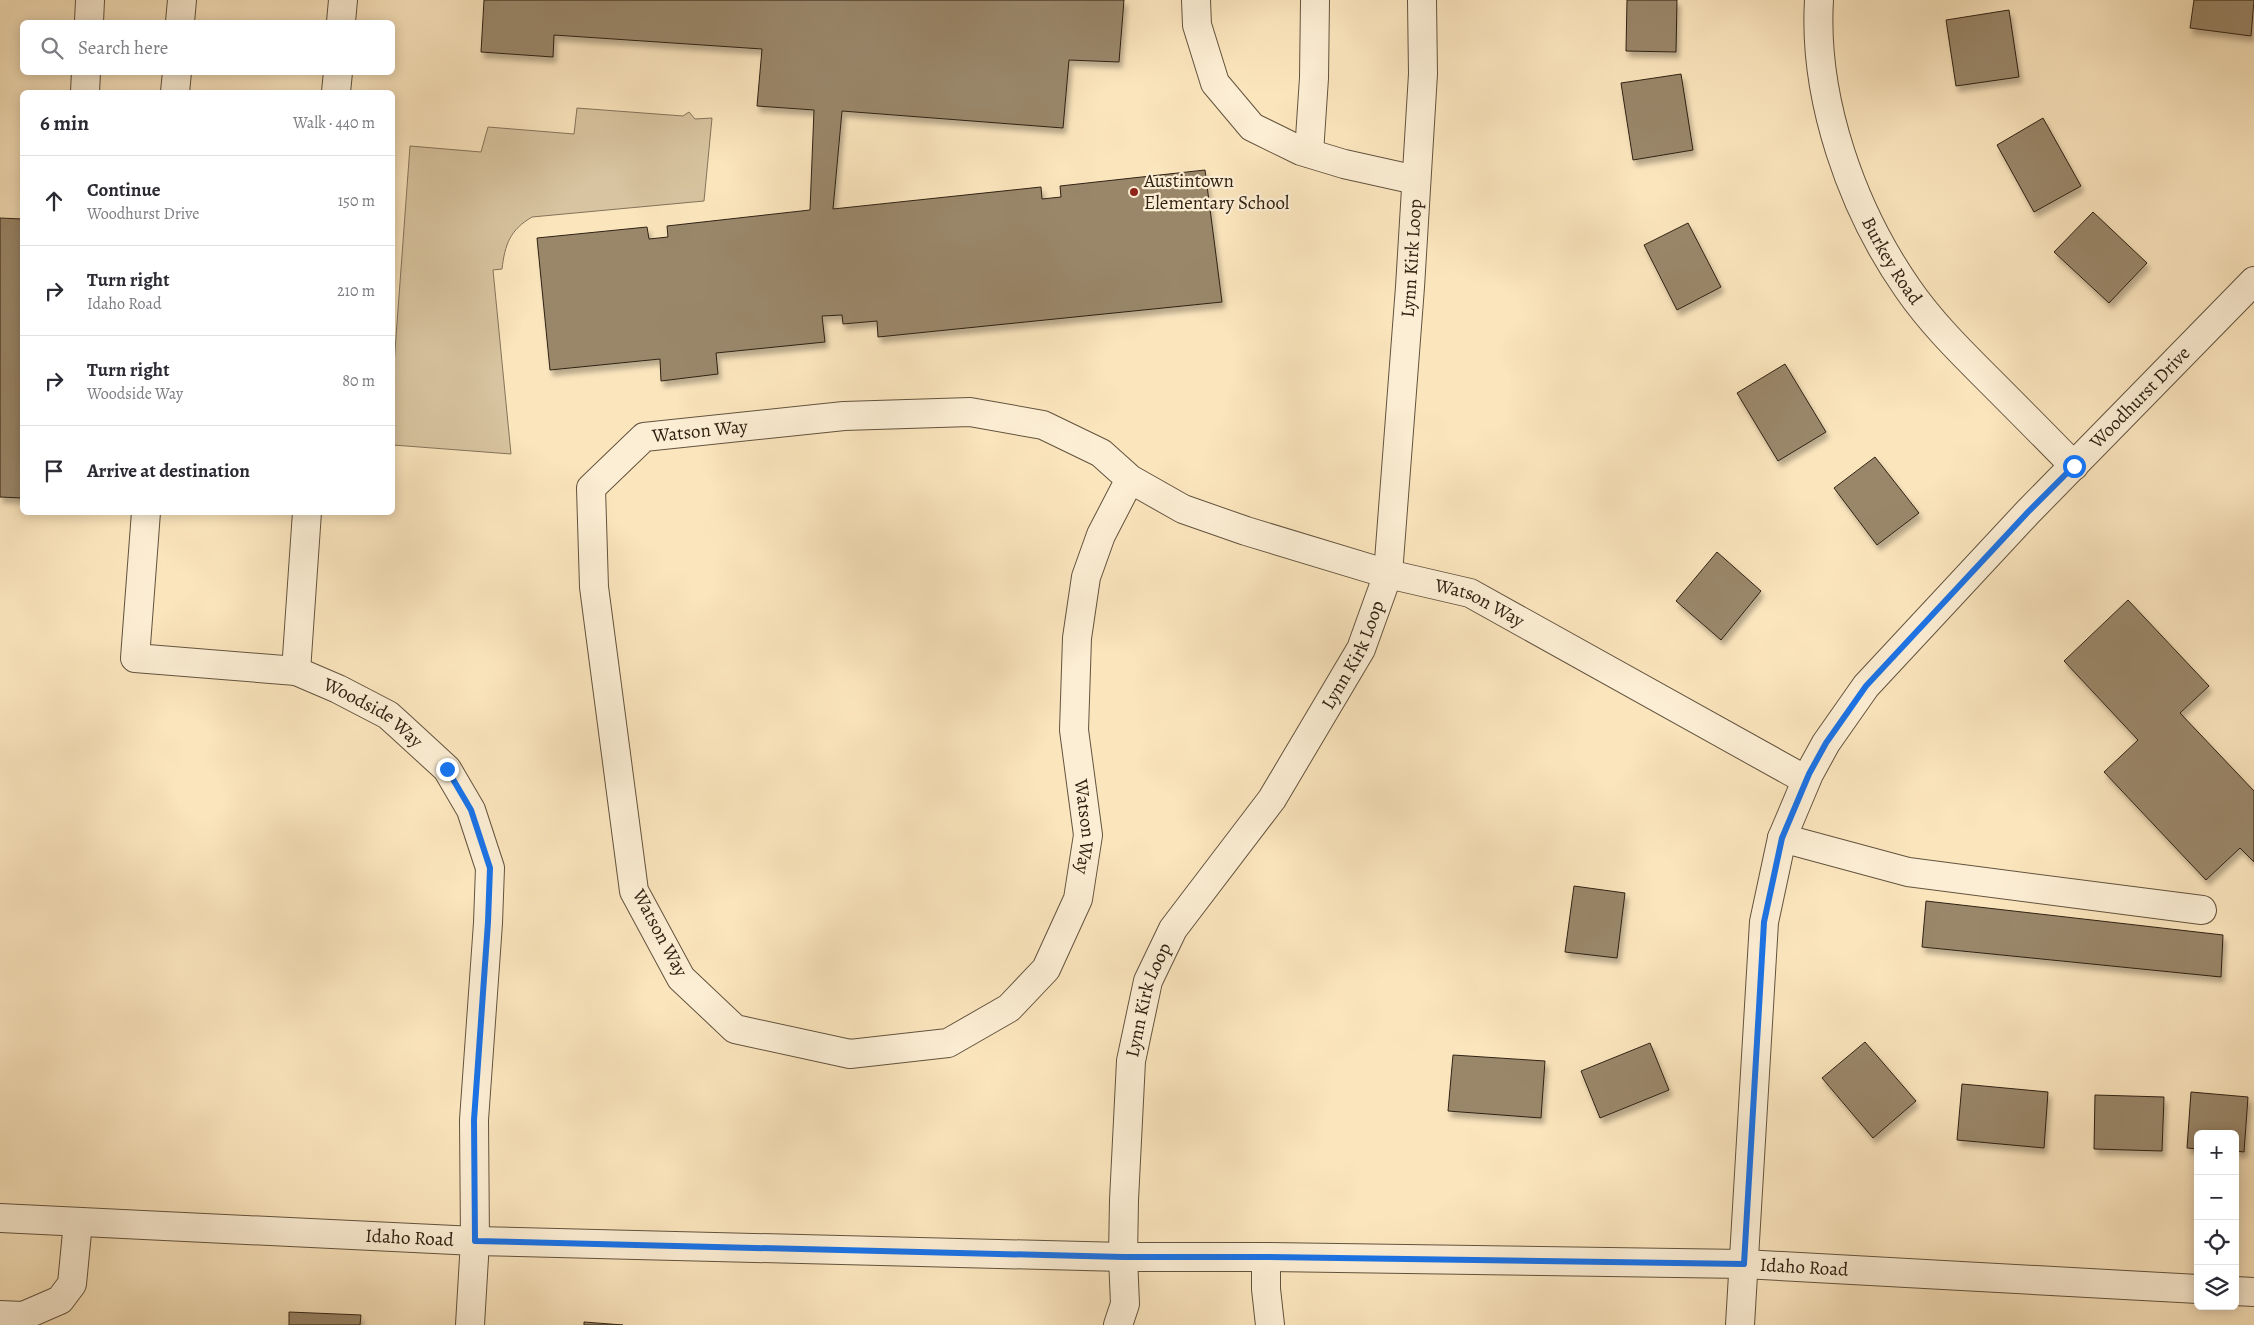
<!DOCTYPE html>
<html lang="en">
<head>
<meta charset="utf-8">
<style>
	:root { --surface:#fff; --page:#f2f2f3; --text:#2b2b33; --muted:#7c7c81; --line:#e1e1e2 }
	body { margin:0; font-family:Alegreya,serif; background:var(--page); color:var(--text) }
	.controls { position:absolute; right:15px; bottom:15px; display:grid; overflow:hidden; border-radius:8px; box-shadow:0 2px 12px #0003 }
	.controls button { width:45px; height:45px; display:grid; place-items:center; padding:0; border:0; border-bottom:1px solid var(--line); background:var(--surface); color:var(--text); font:25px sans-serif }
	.stop { position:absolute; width:15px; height:15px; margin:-11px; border:4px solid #1a73e8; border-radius:50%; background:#fff }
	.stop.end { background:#1a73e8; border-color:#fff; box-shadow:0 1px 5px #0008 }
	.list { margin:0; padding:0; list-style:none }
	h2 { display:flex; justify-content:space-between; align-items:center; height:65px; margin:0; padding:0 20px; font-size:21px }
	h2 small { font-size:16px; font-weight:400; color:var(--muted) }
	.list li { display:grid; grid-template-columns:32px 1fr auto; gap:15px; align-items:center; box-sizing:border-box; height:90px; padding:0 20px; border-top:1px solid var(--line) }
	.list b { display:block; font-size:19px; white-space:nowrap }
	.list p { margin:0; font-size:16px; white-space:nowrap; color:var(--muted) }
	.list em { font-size:16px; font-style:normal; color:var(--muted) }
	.icon { flex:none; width:28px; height:28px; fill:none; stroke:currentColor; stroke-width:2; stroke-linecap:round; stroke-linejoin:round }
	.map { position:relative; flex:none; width:2254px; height:1325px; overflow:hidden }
	.search { position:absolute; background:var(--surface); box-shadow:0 2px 12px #0003; left:20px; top:20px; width:375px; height:55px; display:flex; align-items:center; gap:12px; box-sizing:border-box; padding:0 18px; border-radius:8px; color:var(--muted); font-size:19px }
	.panel { position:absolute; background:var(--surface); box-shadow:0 2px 12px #0003; left:20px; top:90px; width:375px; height:425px; border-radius:8px }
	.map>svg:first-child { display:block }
	.green { fill:#d8c4a0; stroke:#84735a }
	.building { fill:#9a876b; stroke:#302213; filter:url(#shadow) }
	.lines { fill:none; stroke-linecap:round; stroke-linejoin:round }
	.minor-casing { stroke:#63533e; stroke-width:30 }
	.minor { stroke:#fceed4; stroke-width:28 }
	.route { stroke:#1a73e8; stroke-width:6 }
	.poi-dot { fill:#8f2418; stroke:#fceed4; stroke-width:2 }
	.labels { text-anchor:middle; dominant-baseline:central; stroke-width:4.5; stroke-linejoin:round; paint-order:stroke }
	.poi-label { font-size:19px; fill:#302213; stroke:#fceed4; text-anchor:start }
	.street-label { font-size:19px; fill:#302213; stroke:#fceed4 }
</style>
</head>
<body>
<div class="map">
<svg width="2254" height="1325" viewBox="0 0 2254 1325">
	<defs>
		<filter id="shadow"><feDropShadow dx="3" dy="5.5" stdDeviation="2.5" flood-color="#0004"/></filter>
	</defs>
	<rect width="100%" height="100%" fill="#fbe5bd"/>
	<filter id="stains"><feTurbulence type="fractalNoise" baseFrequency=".004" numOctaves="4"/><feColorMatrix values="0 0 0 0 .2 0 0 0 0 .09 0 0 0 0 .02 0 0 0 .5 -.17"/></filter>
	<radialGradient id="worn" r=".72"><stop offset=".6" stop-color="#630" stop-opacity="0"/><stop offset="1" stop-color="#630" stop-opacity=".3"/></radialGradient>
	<!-- green -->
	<path class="green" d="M 577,108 L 683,116 L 689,112 L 695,119 L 712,118 L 704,201 L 532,217 C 510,230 505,244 502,269 L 493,270 L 511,454 L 393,445 L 393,378 L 410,146 L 481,152 L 488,127 L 574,134 Z"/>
	<!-- building -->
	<path class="building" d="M 484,0 L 1124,0 L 1119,62 L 1069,60 L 1063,128 L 842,111 L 833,209 L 1041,187 L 1042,199 L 1061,197 L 1060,186 L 1205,170 L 1222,302 L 878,337 L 877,321 L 843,324 L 842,315 L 822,316 L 825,342 L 716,353 L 718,374 L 661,381 L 660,359 L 550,370 L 537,238 L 647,227 L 649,239 L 668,237 L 667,226 L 810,210 L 814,110 L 757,106 L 762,49 L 554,35 L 553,57 L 481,52 Z
		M 1627,0 L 1677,0 L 1676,52 L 1626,51 Z
		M 2194,0 L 2254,0 L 2251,36 L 2190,28 Z
		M 2009,10 L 2019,77 L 1956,86 L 1946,20 Z
		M 1681,74 L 1693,150 L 1633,160 L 1621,83 Z
		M 2043,118 L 2081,186 L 2034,212 L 1997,145 Z
		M 2093,212 L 2147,263 L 2109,303 L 2054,252 Z
		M 0,218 L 22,219 L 22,498 L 0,497 Z
		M 1688,223 L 1721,287 L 1677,310 L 1644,245 Z
		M 1785,364 L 1826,432 L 1778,461 L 1737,393 Z
		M 1875,457 L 1919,513 L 1877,545 L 1834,488 Z
		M 1717,552 L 1761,591 L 1721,640 L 1676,601 Z
		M 2128,600 L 2209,686 L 2180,713 L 2254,791 L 2254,862 L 2240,848 L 2206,880 L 2104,772 L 2138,740 L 2064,661 Z
		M 1574,886 L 1625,893 L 1617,958 L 1565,952 Z
		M 1926,901 L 2223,935 L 2221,977 L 1922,947 Z
		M 1865,1042 L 1916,1101 L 1873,1138 L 1822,1078 Z
		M 1650,1043 L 1669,1090 L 1600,1118 L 1581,1071 Z
		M 1453,1055 L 1545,1061 L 1541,1118 L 1448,1111 Z
		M 1962,1084 L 2048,1092 L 2044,1148 L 1957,1140 Z
		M 2191,1092 L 2248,1097 L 2244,1152 L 2235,1151 L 2235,1134 L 2198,1134 L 2198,1149 L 2187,1148 Z
		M 2095,1095 L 2164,1097 L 2162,1151 L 2094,1149 Z
		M 289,1312 L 361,1315 L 360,1325 L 289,1325 Z
		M 584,1322 L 623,1325 L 584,1325 Z"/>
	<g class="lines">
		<defs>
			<g id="minor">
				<path d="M 1196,0 L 1197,25 L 1215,83 L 1252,127 L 1301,151 L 1344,164 L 1416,180"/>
				<path id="s1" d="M 1819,0 C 1813,99 1852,209 1908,289 C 1930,321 1958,349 1986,377 C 2015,406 2045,436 2074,466"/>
				<path d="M 89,22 L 90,0"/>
				<path d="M 180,22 L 182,0"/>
				<path d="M 341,22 L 343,0"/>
				<path d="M 85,92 L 86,72"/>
				<path d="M 175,92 L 177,72"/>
				<path d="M 336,92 L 338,72"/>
				<path d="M 1309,153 L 1314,78 L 1315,0"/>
				<path id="s2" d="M 1130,479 L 1101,535 L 1086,577 L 1077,638 L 1074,730 L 1088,835 L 1078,899 L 1046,969 L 1009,1008 L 948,1043 L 850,1054 L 735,1029 L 681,978 L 634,891 L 594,587 L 591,488 L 644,437 L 844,416 L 970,412 L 1043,425 L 1101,453 L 1130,479 L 1183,509 L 1246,531 L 1388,574 L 1470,593 L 1806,780"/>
				<path id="s3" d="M 146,512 L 135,658 L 296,671 L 338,689 L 388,715 L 398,724 L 447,769 L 471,810 L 490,868 L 488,923 L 474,1120 L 475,1241 L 470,1325"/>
				<path d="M 296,671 L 307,512"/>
				<path d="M 1782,838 L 1908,872 L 2202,910"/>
				<path id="s4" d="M 0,1218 L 475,1241 L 1123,1257 L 1266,1257 L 1744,1264 L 2198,1289"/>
				<path d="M 1266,1257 L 1266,1289 L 1270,1325"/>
				<path d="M 2235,1291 L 2254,1292"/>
				<path d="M 0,1315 L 23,1316 L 60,1300 L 72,1284 L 78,1222"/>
				<path id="s5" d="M 1118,1325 L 1125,1304 L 1123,1257 L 1124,1200 L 1131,1061 L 1148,981 L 1173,929 L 1272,799 L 1361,649 L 1388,574 L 1410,287 L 1423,74 L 1422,0"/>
				<path id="s6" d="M 1740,1325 L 1764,922 L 1782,838 L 1809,774 L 1826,743 L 1866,686 L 2028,512 L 2254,281"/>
			</g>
		</defs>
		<!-- minor casing -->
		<use href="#minor" class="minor-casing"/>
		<!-- minor -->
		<use href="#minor" class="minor"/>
	</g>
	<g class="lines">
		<!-- route -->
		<path class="route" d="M 447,769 L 471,810 L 490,868 L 488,922 L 474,1120 L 475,1241 L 1123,1257 L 1266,1257 L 1744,1264 L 1764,922 L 1782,838 L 1809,774 L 1826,743 L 1866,686 L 2028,512 L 2074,466"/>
	</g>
	<!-- markers -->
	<circle class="poi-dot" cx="1134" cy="192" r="5"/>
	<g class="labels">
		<!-- poi labels -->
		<g class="poi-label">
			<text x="1144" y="181">Austintown<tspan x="1144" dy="22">Elementary School</tspan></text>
		</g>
		<!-- street labels -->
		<g class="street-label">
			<text stroke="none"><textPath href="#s5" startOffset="1139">Lynn Kirk Loop</textPath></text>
			<text stroke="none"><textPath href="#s1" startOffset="275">Burkey Road</textPath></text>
			<text stroke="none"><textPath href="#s6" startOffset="1062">Woodhurst Drive</textPath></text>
			<text stroke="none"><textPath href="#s2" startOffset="1558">Watson Way</textPath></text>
			<text stroke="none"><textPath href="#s2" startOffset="2379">Watson Way</textPath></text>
			<text stroke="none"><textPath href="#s5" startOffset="734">Lynn Kirk Loop</textPath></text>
			<text stroke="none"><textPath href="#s3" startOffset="396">Woodside Way</textPath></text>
			<text stroke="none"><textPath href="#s2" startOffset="359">Watson Way</textPath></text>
			<text transform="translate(660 933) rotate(62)">Watson Way</text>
			<text stroke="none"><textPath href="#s5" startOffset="329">Lynn Kirk Loop</textPath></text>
			<text stroke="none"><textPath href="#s4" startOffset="410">Idaho Road</textPath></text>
			<text stroke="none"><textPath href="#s4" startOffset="1805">Idaho Road</textPath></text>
		</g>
	</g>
	<rect width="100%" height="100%" filter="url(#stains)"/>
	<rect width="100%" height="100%" fill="url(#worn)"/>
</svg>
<div class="controls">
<button>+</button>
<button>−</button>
<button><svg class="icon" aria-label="locate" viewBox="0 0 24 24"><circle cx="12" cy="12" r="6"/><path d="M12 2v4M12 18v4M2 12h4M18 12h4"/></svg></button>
<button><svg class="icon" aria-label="layers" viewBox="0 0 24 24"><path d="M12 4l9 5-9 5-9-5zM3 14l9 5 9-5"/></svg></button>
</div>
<div class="stop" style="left:2074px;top:466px"></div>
<div class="stop end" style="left:447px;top:769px"></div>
<div class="search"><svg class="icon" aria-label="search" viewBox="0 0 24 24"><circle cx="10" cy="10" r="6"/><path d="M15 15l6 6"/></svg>Search here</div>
<section class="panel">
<h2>6 min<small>Walk · 440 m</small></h2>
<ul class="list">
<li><svg class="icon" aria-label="ahead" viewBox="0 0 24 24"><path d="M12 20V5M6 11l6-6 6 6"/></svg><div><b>Continue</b><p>Woodhurst Drive</p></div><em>150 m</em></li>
<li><svg class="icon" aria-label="right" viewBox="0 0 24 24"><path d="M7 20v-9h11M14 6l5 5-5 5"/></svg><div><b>Turn right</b><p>Idaho Road</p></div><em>210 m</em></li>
<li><svg class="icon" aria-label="right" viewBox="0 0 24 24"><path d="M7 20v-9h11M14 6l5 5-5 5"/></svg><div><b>Turn right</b><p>Woodside Way</p></div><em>80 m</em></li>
<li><svg class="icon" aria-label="arrive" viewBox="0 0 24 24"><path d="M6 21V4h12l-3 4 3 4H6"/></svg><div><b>Arrive at destination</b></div></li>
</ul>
</section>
</div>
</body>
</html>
